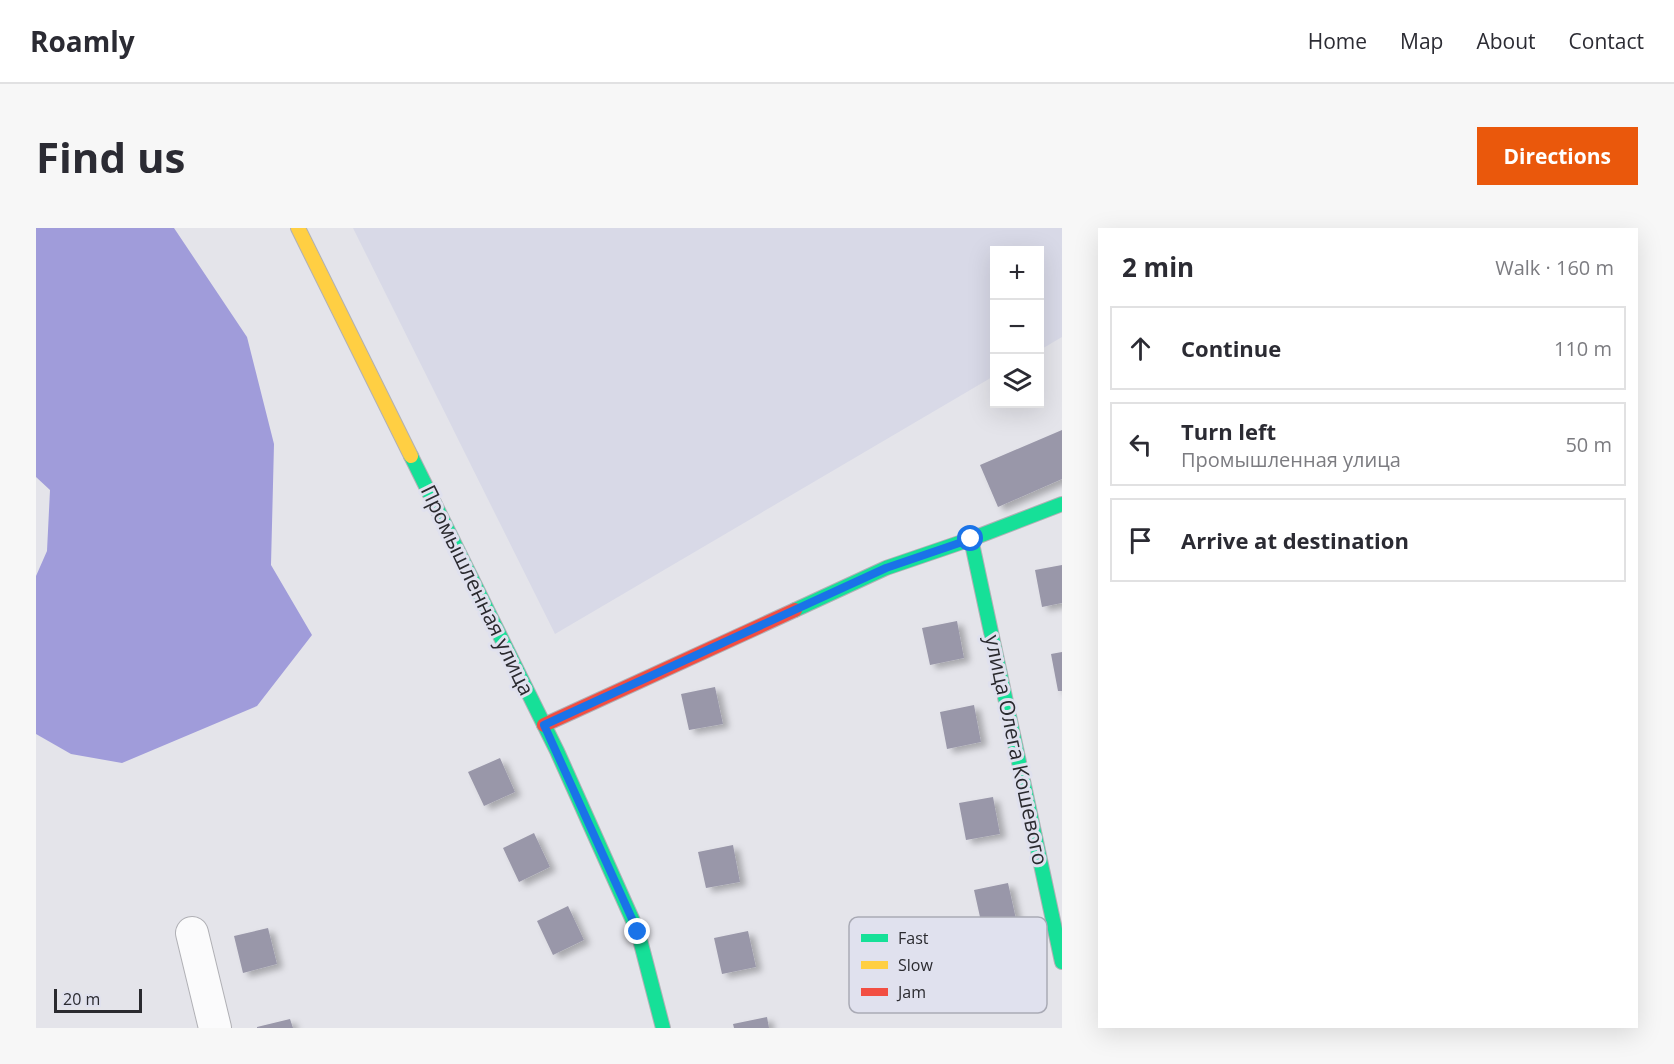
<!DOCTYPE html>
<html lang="en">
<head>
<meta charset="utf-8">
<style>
	:root { --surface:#fff; --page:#f7f7f7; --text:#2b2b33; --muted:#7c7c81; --line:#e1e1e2; --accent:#ea580c }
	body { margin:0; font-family:"Open Sans",sans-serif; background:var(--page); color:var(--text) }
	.controls { position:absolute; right:18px; top:18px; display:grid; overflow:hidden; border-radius:0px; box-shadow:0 6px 24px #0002 }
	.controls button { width:54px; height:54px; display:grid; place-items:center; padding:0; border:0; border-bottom:2px solid var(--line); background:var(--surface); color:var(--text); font:30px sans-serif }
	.scale { position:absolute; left:18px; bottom:15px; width:88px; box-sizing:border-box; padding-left:6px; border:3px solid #2a2a2f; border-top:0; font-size:16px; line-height:21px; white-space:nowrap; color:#2a2a2f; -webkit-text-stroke:4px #e0e1ee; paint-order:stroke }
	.stop { position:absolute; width:18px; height:18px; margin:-14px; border:4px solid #1a73e8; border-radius:50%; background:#fff }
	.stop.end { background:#1a73e8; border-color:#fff; box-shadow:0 2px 6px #0008 }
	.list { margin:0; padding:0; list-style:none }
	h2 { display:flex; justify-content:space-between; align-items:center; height:78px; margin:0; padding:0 24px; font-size:26px }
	h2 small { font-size:20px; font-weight:400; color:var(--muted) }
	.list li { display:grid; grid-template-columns:39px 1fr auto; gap:18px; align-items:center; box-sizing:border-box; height:84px; margin:0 12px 12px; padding:0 12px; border:2px solid var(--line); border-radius:0px }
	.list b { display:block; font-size:22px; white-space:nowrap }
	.list p { margin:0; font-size:20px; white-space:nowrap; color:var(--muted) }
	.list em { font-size:20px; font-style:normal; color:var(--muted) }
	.icon { flex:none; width:33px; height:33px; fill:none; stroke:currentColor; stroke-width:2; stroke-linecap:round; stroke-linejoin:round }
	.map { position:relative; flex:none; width:1026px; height:800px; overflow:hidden; border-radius:0px }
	header { display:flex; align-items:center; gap:36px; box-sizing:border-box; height:84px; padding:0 30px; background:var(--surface); border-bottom:2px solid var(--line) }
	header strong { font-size:28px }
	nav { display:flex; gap:33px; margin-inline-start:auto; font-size:21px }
	.intro { display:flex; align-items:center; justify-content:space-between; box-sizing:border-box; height:144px; padding:0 36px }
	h1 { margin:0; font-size:42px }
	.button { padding:15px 27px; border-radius:0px; background:var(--accent); color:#fff; font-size:21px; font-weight:700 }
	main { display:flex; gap:36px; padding:0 36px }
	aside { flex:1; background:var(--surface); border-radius:0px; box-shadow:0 6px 24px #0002 }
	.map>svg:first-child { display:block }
	.built { fill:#d8d9e7 }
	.water { fill:#a09cda }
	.building { fill:#9997a9; filter:url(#shadow) }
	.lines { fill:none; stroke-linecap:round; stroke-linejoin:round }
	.street-casing { stroke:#b0b0b5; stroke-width:34 }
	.fast-casing { stroke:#b0b0b5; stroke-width:16 }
	.slow-casing { stroke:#b0b0b5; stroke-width:16 }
	.jam-casing { stroke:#b0b0b5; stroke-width:16 }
	.street { stroke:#fbfbfc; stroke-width:32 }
	.fast { stroke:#16e098; stroke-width:14 }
	.slow { stroke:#ffcf43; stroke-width:14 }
	.jam { stroke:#f24e42; stroke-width:14 }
	.route { stroke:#1a73e8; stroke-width:8 }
	.labels { text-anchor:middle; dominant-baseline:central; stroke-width:6; stroke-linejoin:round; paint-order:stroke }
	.street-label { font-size:21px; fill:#2a2a2f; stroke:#e0e1ee }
	.key { fill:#e0e1ee; stroke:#a9aab5; stroke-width:1.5 }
	.key-label { font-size:16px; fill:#2a2a2f }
</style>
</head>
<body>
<header>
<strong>Roamly</strong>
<nav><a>Home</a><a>Map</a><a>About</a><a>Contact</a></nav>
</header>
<div class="intro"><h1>Find us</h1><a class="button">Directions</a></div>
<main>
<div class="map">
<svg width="1026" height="800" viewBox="0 0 1026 800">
	<defs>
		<filter id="shadow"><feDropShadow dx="6" dy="4" stdDeviation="3" flood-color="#0004"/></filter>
	</defs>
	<rect width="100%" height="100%" fill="#e4e4ea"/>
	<!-- built -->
	<path class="built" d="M 317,0 L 1026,0 L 1026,109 L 1004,122 L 1004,22 L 958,22 L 958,148 L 519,406 Z"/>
	<!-- water -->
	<path class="water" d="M 0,0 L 138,0 L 211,109 L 238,216 L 235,337 L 276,407 L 221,478 L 86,535 L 35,526 L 0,506 L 0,348 L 11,323 L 14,262 L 0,249 Z"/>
	<!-- building -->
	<path class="building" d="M 1026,202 L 1026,251 L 962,279 L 944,237 Z
		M 1026,337 L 1026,375 L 1006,379 L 999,342 Z
		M 921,393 L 928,430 L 894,437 L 886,400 Z
		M 1026,424 L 1026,463 L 1022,463 L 1015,426 Z
		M 679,459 L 687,496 L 653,502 L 645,466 Z
		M 938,477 L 945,514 L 911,521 L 904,484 Z
		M 464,530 L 479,564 L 448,578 L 432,544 Z
		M 957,569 L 964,606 L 930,612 L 923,575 Z
		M 498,605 L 514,639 L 483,654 L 467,620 Z
		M 697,617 L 704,654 L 670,660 L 662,624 Z
		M 972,655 L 980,691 L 946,698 L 938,662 Z
		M 532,678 L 548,712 L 517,727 L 501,693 Z
		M 232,700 L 241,736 L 207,745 L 198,708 Z
		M 712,703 L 720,739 L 686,746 L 678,710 Z
		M 731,789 L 733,800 L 698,800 L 697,796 Z
		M 254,791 L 257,800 L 221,800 L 221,799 Z"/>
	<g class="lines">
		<defs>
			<path id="street" d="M 156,705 L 179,800"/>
			<path id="fast" d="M 375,228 L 521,523 L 602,704 L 627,800
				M 935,311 L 1026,734
				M 759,382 L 850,340 L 935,311 L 1026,276"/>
			<path id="slow" d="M 262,0 L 375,228"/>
			<path id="jam" d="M 508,497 L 759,382"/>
		</defs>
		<!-- street casing -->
		<use href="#street" class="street-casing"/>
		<!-- fast casing -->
		<use href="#fast" class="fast-casing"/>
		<!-- slow casing -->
		<use href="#slow" class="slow-casing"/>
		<!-- jam casing -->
		<use href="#jam" class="jam-casing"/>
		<!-- street -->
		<use href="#street" class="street"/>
		<!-- fast -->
		<use href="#fast" class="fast"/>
		<!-- slow -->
		<use href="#slow" class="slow"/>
		<!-- jam -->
		<use href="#jam" class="jam"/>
	</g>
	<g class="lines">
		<!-- route -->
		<path class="route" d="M 602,704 L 508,497 L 850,340 L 935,311"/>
	</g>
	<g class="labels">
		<!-- street labels -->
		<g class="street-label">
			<text transform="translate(442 362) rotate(64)">Промышленная улица</text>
			<text transform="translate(981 522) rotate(78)">улица Олега Кошевого</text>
		</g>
	</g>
	<!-- legend -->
	<rect x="813" y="689" width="198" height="96" rx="9" class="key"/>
	<rect x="825" y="706" width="27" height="8" fill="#16e098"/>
	<rect x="825" y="733" width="27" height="8" fill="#ffcf43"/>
	<rect x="825" y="760" width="27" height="8" fill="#f24e42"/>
	<g class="key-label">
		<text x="862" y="716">Fast</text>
		<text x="862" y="743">Slow</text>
		<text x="862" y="770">Jam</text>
	</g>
</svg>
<div class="controls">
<button>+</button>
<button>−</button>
<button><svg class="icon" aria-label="layers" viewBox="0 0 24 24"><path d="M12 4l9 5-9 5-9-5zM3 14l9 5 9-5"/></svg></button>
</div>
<div class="scale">20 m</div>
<div class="stop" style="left:935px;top:311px"></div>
<div class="stop end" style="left:602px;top:704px"></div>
</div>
<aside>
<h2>2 min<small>Walk · 160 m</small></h2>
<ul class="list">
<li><svg class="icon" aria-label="ahead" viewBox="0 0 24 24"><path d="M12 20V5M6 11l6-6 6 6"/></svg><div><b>Continue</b></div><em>110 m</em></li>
<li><svg class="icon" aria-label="left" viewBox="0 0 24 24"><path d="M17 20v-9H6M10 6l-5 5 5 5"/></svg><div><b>Turn left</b><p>Промышленная улица</p></div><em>50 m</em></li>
<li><svg class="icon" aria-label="arrive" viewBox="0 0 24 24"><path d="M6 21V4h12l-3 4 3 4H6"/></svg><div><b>Arrive at destination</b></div></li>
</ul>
</aside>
</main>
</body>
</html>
